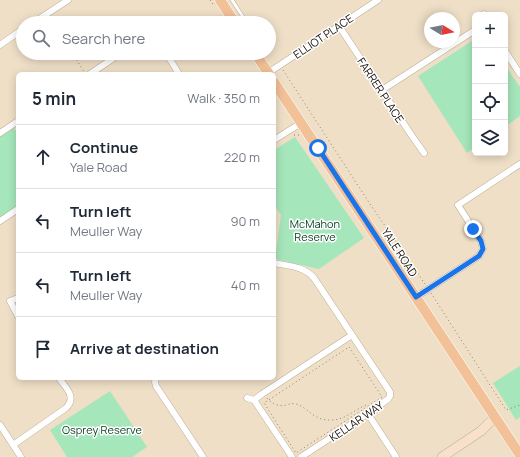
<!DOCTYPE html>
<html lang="en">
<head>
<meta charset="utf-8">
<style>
	:root { --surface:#fff; --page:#f6f6f7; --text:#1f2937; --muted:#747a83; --line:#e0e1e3 }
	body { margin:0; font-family:Manrope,sans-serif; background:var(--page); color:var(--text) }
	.controls { position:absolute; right:12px; top:12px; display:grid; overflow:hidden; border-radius:6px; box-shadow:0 2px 10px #0003 }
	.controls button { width:36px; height:36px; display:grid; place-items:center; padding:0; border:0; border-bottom:1px solid var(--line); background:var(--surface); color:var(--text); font:20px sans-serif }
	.compass { position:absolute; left:424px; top:12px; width:36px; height:36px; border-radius:50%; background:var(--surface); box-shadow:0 2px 10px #0003; rotate:100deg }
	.stop { position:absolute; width:12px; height:12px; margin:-9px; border:3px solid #1a73e8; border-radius:50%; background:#fff }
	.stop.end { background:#1a73e8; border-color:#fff; box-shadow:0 1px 4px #0008 }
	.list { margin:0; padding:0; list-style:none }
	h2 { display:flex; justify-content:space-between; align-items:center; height:52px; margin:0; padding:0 16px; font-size:17px }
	h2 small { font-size:13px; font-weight:400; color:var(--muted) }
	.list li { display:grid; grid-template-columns:26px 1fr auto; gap:12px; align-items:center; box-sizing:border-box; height:64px; padding:0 16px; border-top:1px solid var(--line) }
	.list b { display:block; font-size:15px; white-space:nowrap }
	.list p { margin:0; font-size:13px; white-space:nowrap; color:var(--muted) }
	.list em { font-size:13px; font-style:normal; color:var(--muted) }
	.icon { flex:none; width:22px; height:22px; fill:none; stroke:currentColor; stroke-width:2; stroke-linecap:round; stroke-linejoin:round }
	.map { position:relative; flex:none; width:520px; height:457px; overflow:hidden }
	.search { position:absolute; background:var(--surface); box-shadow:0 2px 10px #0003; left:16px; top:16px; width:260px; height:44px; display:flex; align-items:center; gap:10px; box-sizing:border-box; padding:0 14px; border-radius:22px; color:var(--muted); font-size:15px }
	.panel { position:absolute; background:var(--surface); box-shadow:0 2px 10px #0003; left:16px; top:72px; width:260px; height:308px; border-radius:6px }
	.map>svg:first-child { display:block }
	.green { fill:#a6e6bb }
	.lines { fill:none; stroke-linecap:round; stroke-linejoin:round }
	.lane-casing { stroke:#bdae97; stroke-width:4 }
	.street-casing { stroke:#bdae97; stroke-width:7 }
	.secondary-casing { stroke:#bdae97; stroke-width:10 }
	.primary-casing { stroke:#fff; stroke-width:11 }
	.path { stroke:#8c8170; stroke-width:1; stroke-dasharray:1 3; stroke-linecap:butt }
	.lane { stroke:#fff; stroke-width:3 }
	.street { stroke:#fff; stroke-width:6 }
	.secondary { stroke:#f9e0cb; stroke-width:9 }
	.primary { stroke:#f2c197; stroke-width:10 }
	.route { stroke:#1a73e8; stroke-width:5 }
	.labels { text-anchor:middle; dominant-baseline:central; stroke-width:3; stroke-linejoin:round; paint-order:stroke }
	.street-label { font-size:11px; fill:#130d06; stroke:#fff }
	.park-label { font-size:11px; fill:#053a1f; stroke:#fff }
</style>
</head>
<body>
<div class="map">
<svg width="520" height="457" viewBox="0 0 520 457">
	<rect width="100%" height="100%" fill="#efdfc7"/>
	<!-- green -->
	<path class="green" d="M 475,39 L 475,147 L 467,153 L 418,76 Z
		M 505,65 L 520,87 L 520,116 L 505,127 Z
		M 13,127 L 18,134 L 18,209 L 0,221 L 0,136 Z
		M 295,137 L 364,238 L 319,269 L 275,259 L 281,215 L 274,205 L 274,150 Z
		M 520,366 L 520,417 L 516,420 L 493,383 Z
		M 110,391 L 147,447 L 132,457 L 67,457 L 50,430 Z"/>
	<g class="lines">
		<defs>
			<path id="lane" d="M 232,0 L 247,23"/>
			<path id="street" d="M 484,15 L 484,14
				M 33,23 L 68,0
				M 339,26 L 412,136 L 424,153
				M 0,45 L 23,29
				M 505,51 L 520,74
				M 166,53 L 179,74
				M 268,73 L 378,0
				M 90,74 L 121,53
				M 382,90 L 475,30
				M 0,133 L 18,121
				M 274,140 L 301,123
				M 0,221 L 18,209
				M 274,263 C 288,266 304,266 314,278 L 390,392 L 390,396 L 388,399 L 373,410 L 301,457
				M 416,297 L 479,256 L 483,249 L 481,241 L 458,205 L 520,164
				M 18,298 L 10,301 L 18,316
				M 156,378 L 155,382 L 156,386 L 203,457
				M 247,398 L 254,400 L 292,457
				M 254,400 L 262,394 L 352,335
				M 368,414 L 396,457
				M 0,425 L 21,457
				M 13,445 L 66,408 C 77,397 66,388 59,378"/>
			<path id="secondary" d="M 442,457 L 481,431 L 489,423 L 495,418"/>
			<path id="primary" d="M 220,0 L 235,23
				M 255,53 L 269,74
				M 274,82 L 520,455"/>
		</defs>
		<!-- lane casing -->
		<use href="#lane" class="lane-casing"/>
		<!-- street casing -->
		<use href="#street" class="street-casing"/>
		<!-- secondary casing -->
		<use href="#secondary" class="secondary-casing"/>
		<!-- primary casing -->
		<use href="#primary" class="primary-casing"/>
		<!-- path -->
		<path class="path" d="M 210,0 L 213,4
			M 50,20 L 52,23
			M 72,53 L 85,73
			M 245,53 L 248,57
			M 283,70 L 370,204 L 425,284
			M 294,135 L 299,135 L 300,136
			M 431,293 L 506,410 L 520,405
			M 349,347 L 382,397 L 296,453 L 264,403 Z
			M 267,398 C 272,404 279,407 286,405 C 290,404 292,403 296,404 C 304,406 309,413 317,417 C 320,419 325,420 329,420 C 344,421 352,411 366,405 L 368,406"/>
		<!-- lane -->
		<use href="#lane" class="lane"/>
		<!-- street -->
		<use href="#street" class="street"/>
		<!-- secondary -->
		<use href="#secondary" class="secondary"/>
		<!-- primary -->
		<use href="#primary" class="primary"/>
	</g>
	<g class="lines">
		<!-- route -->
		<path class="route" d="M 318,148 L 416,297 L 479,256 L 483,249 L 481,241 L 473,229"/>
	</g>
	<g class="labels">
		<!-- street labels -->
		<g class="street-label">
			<text transform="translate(323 36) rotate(-34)">ELLIOT PLACE</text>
			<text transform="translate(381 90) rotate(57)">FARRER PLACE</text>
			<text transform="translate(400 252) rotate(57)">YALE ROAD</text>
			<text transform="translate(356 421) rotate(-34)">KELLAR WAY</text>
		</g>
		<!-- park labels -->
		<g class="park-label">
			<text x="315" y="223">McMahon<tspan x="315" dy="13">Reserve</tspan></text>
			<text x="102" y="429">Osprey Reserve</text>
		</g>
	</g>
</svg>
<div class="controls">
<button>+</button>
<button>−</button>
<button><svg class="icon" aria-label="locate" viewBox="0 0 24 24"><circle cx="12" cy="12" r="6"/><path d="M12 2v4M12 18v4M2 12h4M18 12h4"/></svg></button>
<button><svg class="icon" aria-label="layers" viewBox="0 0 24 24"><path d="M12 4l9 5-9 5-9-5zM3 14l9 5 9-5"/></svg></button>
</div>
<svg class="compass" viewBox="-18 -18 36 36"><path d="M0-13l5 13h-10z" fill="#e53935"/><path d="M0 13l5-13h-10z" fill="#747a83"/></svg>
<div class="stop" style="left:318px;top:148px"></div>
<div class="stop end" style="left:473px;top:229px"></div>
<div class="search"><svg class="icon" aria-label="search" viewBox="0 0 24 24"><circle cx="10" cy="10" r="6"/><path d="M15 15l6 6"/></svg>Search here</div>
<section class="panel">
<h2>5 min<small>Walk · 350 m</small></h2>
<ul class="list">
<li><svg class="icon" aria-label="ahead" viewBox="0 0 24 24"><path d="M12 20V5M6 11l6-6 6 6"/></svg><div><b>Continue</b><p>Yale Road</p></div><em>220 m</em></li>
<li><svg class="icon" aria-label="left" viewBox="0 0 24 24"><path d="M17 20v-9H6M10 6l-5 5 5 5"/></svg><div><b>Turn left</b><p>Meuller Way</p></div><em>90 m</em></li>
<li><svg class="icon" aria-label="left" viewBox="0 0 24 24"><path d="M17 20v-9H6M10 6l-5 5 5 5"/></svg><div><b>Turn left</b><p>Meuller Way</p></div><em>40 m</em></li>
<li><svg class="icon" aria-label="arrive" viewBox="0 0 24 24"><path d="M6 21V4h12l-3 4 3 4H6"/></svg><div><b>Arrive at destination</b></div></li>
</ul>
</section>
</div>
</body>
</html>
